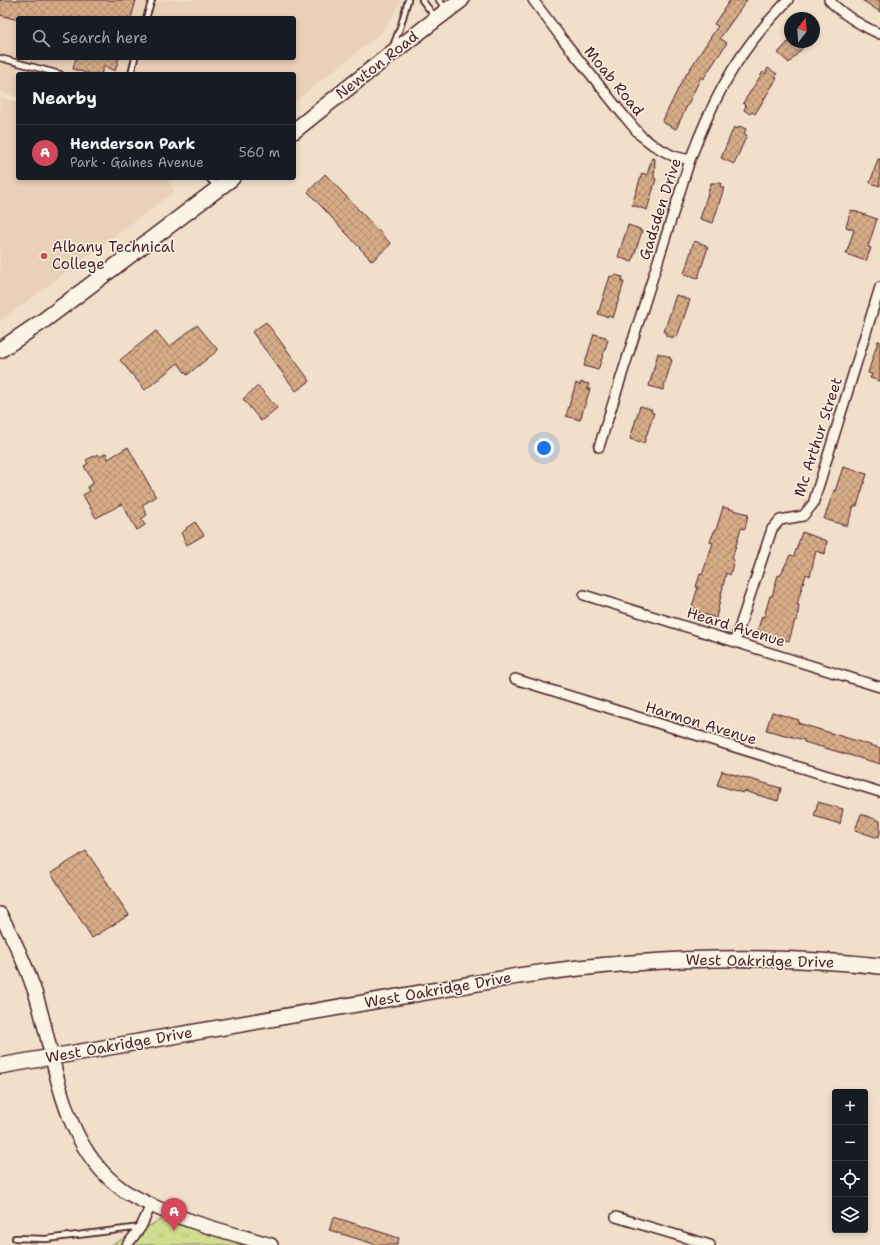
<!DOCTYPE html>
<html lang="en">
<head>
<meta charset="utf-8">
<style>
	:root { --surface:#171b24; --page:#242831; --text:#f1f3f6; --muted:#9ea1a6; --line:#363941; --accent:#d1495b }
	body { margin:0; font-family:"Shantell Sans",sans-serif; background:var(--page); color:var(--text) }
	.controls { position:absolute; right:12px; bottom:12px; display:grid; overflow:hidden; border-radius:4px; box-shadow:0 2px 6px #0003 }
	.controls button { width:36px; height:36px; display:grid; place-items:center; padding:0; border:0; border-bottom:1px solid var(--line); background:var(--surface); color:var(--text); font:20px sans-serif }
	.compass { position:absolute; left:784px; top:12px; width:36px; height:36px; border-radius:50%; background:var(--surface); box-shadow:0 2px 6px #0003; rotate:17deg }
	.you { position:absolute; left:544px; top:448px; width:14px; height:14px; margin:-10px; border:3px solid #fff; border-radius:50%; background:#1a73e8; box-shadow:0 0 0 6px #1a73e833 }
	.badge { display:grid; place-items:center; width:26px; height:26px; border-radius:50%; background:var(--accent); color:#fff; font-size:13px; font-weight:700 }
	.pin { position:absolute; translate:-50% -33px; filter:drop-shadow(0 1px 2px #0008) }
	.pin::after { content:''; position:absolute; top:21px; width:14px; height:12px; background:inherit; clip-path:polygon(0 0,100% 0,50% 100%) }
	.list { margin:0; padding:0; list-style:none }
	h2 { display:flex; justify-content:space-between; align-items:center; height:52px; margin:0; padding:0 16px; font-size:17px }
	h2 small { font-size:13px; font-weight:400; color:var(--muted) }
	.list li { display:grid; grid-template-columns:26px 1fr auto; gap:12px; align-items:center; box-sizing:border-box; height:56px; padding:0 16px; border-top:1px solid var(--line) }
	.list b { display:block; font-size:15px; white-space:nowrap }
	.list p { margin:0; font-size:13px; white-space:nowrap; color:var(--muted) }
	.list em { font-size:13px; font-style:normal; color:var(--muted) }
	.icon { flex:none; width:22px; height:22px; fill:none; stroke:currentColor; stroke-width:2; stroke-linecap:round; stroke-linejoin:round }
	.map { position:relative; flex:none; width:880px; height:1245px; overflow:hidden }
	.search { position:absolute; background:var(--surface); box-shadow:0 2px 6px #0003; left:16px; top:16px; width:280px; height:44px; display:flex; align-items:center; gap:10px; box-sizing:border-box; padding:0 14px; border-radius:4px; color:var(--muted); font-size:15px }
	.panel { position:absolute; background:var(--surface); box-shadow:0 2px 6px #0003; left:16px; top:72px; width:280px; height:108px; border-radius:4px }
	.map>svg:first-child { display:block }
	.built { fill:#e9d0b6; fill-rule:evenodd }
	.park { fill:url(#park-tufts); stroke:#8d7e5d }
	.building { fill:url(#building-cross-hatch); stroke:#4a1f2b }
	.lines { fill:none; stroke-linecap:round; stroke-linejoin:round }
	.lane-casing { stroke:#4a1f2b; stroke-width:8 }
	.street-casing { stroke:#4a1f2b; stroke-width:12 }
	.secondary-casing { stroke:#4a1f2b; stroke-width:16 }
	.primary-casing { stroke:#4a1f2b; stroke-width:18 }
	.lane { stroke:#fcf5e5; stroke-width:4.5 }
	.street { stroke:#fcf5e5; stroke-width:9 }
	.secondary { stroke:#fcf5e5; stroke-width:13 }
	.primary { stroke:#fcf5e5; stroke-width:15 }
	.poi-dot { fill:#d1495b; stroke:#fcf5e5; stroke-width:1.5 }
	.labels { text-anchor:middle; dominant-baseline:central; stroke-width:3; stroke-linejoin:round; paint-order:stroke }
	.street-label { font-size:15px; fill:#4a1f2b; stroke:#fcf5e5 }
	.poi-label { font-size:15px; fill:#4a1f2b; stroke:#fcf5e5; text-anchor:start }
</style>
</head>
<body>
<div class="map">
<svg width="880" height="1245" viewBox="0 0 880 1245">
	<defs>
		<pattern id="park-tufts" width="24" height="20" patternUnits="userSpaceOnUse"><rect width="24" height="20" fill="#d0dc8f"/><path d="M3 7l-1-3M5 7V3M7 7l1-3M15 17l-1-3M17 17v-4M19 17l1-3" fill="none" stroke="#b4bc7c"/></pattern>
		<pattern id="building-cross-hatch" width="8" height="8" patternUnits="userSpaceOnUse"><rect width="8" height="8" fill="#d7ad88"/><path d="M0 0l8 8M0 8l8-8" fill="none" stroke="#b08c6f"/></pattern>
	</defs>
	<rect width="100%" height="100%" fill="#f1dfc9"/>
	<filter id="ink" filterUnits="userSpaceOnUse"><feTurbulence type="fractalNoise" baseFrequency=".025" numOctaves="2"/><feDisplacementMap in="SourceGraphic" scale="8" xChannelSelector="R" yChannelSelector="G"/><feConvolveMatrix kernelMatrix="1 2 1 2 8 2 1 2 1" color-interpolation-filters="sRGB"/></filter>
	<g filter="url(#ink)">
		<!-- built -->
		<path class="built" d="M 0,0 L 402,0 L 382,32 L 294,102 L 294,74 L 18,74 L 18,97 L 0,92 ZM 18,18 L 294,18 L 294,58 L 18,58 Z
			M 0,97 L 18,102 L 18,178 L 166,178 L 175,191 L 0,321 Z"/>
		<!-- park -->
		<path class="park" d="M 165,1218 L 252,1245 L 111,1245 Z"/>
		<!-- building -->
		<path class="building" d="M 0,0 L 136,0 L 131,18 L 18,18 L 18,20 L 0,15 Z
			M 730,0 L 747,0 L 720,38 L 727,43 L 703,79 L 701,77 L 676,129 L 662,122 L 682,81 L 718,26 L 714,24 Z
			M 862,0 L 880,0 L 880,12 Z
			M 788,42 L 808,42 L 789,63 L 778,53 Z
			M 76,58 L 119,58 L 115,71 L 104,66 L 101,74 L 90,74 L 73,69 Z
			M 768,68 L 777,74 L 775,77 L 777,78 L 755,114 L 752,112 L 750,114 L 744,110 L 746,106 L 743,103 L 763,72 L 765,74 Z
			M 739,126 L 746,129 L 744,134 L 747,135 L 734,164 L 721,158 L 734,127 L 738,129 Z
			M 652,158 L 655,159 L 654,178 L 656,179 L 647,210 L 632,205 L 642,173 L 647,175 Z
			M 878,159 L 880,159 L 880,186 L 870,183 Z
			M 325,174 L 391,244 L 372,261 L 308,192 Z
			M 711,183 L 721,183 L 720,187 L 724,188 L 713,223 L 700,219 Z
			M 851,210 L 877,219 L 868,247 L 871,248 L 866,261 L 846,254 L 854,230 L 846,227 Z
			M 628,225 L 640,229 L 639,230 L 642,231 L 632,262 L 618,257 Z
			M 694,241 L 706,245 L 705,247 L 708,247 L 698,278 L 684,274 Z
			M 615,275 L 623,277 L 621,282 L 624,282 L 613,318 L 609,316 L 608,317 L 598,314 L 610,276 L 614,277 Z
			M 676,295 L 690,300 L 677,337 L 674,336 L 674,338 L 666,336 L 666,333 L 664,332 Z
			M 266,322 L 310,381 L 296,391 L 252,332 Z
			M 197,325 L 218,350 L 187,375 L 178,363 L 145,390 L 120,360 L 156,331 L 169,347 Z
			M 594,334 L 606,337 L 605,339 L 608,340 L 598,370 L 584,366 Z
			M 878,341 L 880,341 L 880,381 L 870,378 L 872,374 L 868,373 Z
			M 658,353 L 670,357 L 670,359 L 672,360 L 663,390 L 649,386 Z
			M 581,382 L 589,384 L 587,389 L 590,389 L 580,420 L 566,416 L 576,383 L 580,385 Z
			M 258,386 L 277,408 L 261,421 L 243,399 Z
			M 640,406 L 652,410 L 651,412 L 654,413 L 644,443 L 630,439 Z
			M 128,447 L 156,497 L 142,505 L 147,515 L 141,519 L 145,525 L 137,530 L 122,504 L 96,518 L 83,495 L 90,491 L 87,487 L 94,483 L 84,466 L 88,463 L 86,460 L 98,454 L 100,457 L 106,453 L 108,459 Z
			M 843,467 L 867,474 L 857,506 L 854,506 L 847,526 L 824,519 L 834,490 L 835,491 Z
			M 723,507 L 748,514 L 745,529 L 741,528 L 732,559 L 734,560 L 730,575 L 726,573 L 716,618 L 691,610 L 698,587 L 696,587 L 700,574 L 702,575 L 713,543 L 710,542 L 715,529 L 716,530 Z
			M 195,522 L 204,535 L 187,545 L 181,533 L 187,529 L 186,528 Z
			M 802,532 L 827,541 L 825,554 L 816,551 L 810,576 L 806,574 L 797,604 L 799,605 L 797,620 L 795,620 L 789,641 L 757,632 L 762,616 L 764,617 L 770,596 L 772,596 L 778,575 L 780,576 L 790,555 L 794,556 Z
			M 772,712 L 799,720 L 798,723 L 880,748 L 880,764 L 804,742 L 804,740 L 766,730 Z
			M 722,771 L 781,788 L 778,801 L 744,791 L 743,793 L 717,785 Z
			M 818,802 L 843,809 L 840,824 L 814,816 Z
			M 861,814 L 880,821 L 880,833 L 878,838 L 855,830 Z
			M 86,851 L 129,915 L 92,938 L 51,873 Z
			M 334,1217 L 399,1238 L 397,1245 L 377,1245 L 329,1230 Z"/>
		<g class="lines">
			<defs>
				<path id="lane" d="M 422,0 L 436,18
					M 439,0 L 446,9
					M 146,18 L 152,0
					M 393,46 L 401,25 L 408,0
					M 0,58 L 60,74
					M 131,74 L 135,58
					M 209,178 L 217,187
					M 15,1238 L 46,1239 L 141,1227"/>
				<path id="street" d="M 533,0 L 560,36 L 620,111 L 640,135 L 653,145 L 673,156 L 690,160
					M 829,0 C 843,15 862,26 880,34
					M 599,447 L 690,160 C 707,114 729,67 762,29 C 770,19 779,10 788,0
					M 584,595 L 880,687
					M 735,641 L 772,529 L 780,520 L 803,516 L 813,504 L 880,287
					M 515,679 L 880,792
					M 616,1217 L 710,1245
					M 127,1245 L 141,1227 L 151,1205"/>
				<path id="secondary" d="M 0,914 C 14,939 26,965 35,992 C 57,1060 59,1144 123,1190 C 132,1196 143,1201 153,1206 C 190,1223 231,1233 271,1245"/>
				<path id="primary" d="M 294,131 L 388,56 L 461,0
					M 0,350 L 43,321 L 232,178
					M 0,1066 L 518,976 C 638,958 759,953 880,966"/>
			</defs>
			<!-- lane casing -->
			<use href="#lane" class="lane-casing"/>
			<!-- street casing -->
			<use href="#street" class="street-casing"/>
			<!-- secondary casing -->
			<use href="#secondary" class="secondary-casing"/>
			<!-- primary casing -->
			<use href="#primary" class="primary-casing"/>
			<!-- lane -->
			<use href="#lane" class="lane"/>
			<!-- street -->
			<use href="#street" class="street"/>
			<!-- secondary -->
			<use href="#secondary" class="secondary"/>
			<!-- primary -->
			<use href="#primary" class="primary"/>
		</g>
	</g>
	<!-- markers -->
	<circle class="poi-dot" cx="44" cy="256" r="4"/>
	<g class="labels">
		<!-- street labels -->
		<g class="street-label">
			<text transform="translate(377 65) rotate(-38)">Newton Road</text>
			<text transform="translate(614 81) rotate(51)">Moab Road</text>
			<text transform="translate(660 209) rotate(-72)">Gadsden Drive</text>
			<text transform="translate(818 437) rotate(-72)">Mc Arthur Street</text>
			<text transform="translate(736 627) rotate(17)">Heard Avenue</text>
			<text transform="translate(701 723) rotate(17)">Harmon Avenue</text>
			<text transform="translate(760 961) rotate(1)">West Oakridge Drive</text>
			<text transform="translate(438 990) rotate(-10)">West Oakridge Drive</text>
			<text transform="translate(119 1045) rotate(-10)">West Oakridge Drive</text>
		</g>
		<!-- poi labels -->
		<g class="poi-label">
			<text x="52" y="247">Albany Technical<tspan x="52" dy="17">College</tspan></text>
		</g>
	</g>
</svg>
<div class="controls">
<button>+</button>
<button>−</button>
<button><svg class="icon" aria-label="locate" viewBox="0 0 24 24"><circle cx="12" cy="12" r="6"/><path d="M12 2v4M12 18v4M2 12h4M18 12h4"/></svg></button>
<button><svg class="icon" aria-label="layers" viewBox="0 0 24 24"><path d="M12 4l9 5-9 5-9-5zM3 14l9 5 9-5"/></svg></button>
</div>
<svg class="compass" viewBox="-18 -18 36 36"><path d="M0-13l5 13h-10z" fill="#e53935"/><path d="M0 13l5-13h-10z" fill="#9ea1a6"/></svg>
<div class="you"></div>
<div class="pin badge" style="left:174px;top:1231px">A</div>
<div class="search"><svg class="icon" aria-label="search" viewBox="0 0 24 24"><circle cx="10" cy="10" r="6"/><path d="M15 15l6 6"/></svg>Search here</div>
<section class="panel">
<h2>Nearby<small></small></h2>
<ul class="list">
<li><span class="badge">A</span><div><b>Henderson Park</b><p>Park · Gaines Avenue</p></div><em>560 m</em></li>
</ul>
</section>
</div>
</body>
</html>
